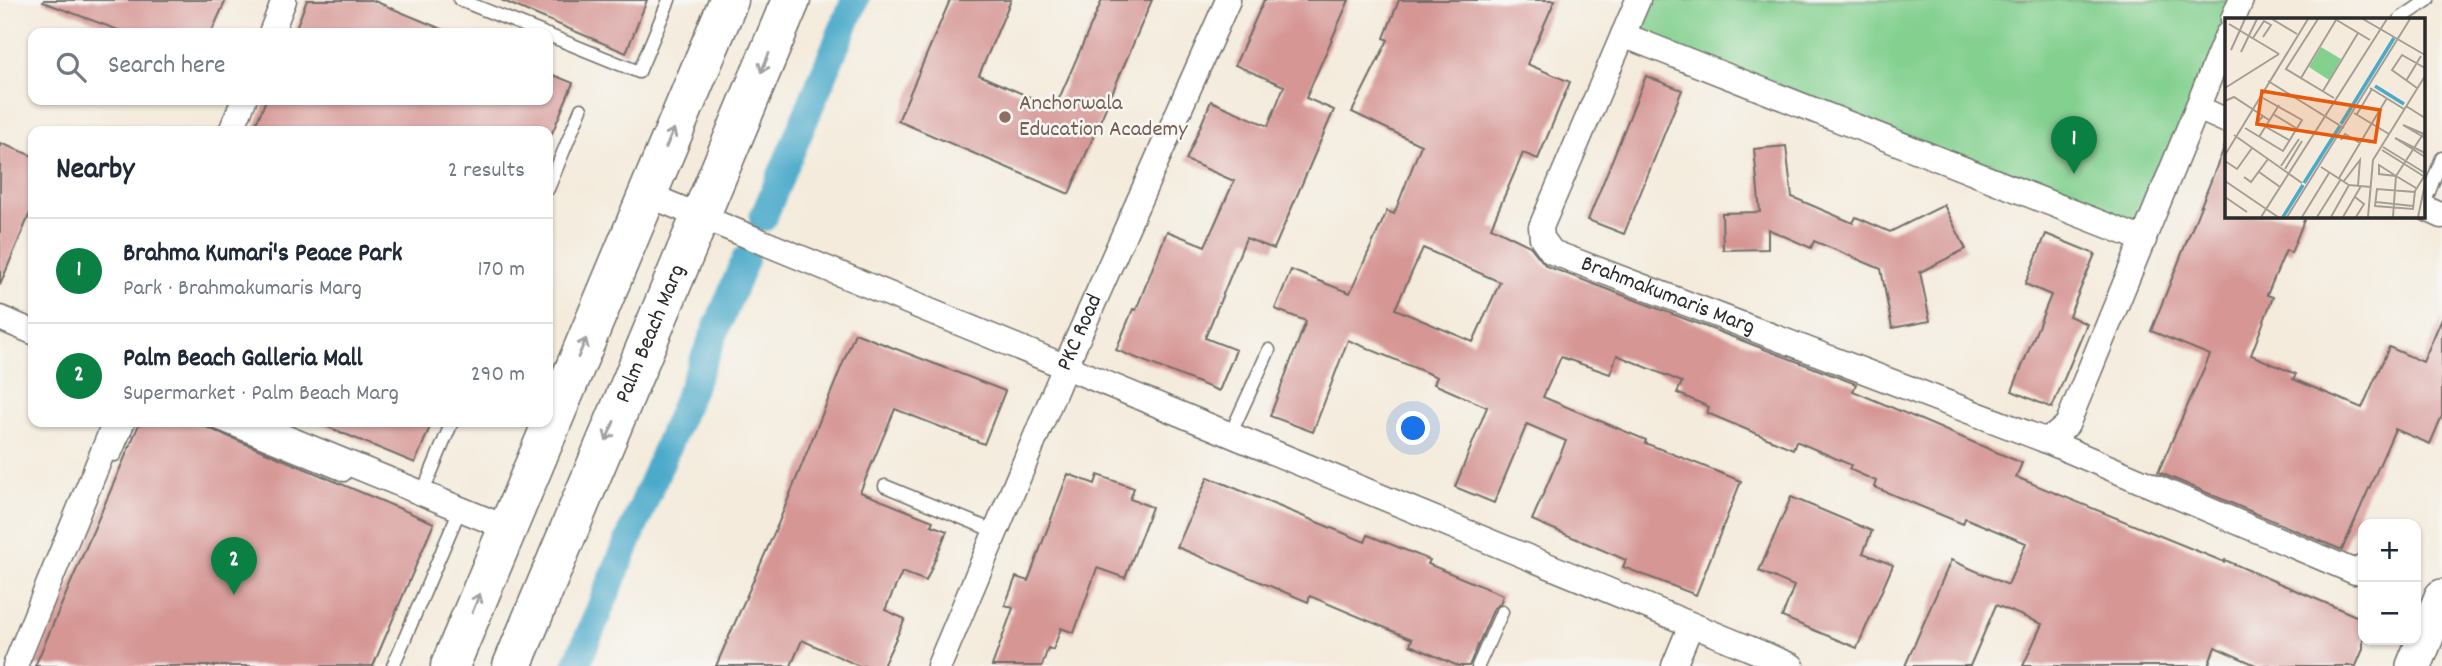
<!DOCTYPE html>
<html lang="en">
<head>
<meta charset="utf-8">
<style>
	:root { --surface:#fff; --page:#f2f2f3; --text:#1f2937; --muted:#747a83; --line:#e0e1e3; --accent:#0b8043 }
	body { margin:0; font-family:Dekko,sans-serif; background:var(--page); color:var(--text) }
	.controls { position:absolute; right:21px; bottom:21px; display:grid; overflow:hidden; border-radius:14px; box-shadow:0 2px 5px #0004 }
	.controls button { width:63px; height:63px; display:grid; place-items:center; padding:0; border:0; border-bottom:2px solid var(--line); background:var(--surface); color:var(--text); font:35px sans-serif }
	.you { position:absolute; left:1414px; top:429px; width:24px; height:24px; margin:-18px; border:5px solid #fff; border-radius:50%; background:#1a73e8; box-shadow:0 0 0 10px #1a73e833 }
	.badge { display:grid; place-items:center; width:46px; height:46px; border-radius:50%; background:var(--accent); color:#fff; font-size:23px; font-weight:700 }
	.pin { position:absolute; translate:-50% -58px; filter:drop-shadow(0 2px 4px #0008) }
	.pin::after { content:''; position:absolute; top:37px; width:24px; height:21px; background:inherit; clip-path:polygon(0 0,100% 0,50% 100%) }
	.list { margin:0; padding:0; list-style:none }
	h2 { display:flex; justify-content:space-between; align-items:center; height:91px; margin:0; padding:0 28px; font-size:30px }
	h2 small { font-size:23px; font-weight:400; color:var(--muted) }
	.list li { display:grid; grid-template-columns:46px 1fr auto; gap:21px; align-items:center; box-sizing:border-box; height:105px; padding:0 28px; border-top:2px solid var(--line) }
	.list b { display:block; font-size:26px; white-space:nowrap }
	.list p { margin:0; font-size:23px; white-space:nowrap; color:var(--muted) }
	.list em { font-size:23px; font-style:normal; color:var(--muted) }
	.icon { flex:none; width:38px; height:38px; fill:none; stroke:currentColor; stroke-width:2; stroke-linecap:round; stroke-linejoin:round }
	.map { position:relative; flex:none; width:2442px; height:666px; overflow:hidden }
	.search { position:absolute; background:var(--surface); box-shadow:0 2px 5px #0004; left:28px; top:28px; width:525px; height:77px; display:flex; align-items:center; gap:18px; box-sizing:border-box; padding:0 24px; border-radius:14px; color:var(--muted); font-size:26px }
	.panel { position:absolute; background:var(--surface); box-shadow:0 2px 5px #0004; left:28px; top:126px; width:525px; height:301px; border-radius:14px }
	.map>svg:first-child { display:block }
	.green { fill:#83d08f; stroke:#577e5d; stroke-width:2 }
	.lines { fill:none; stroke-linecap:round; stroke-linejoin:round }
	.canal { stroke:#4baaca; stroke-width:28 }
	.building { fill:#d69694; fill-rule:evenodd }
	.lane-casing { stroke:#716e69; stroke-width:15 }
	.street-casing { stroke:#716e69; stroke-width:27 }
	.secondary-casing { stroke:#716e69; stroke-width:38 }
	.primary-casing { stroke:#716e69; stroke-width:41 }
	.lane { stroke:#fff; stroke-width:12 }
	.street { stroke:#fff; stroke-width:24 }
	.secondary { stroke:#fff; stroke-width:35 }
	.primary { stroke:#fff; stroke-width:38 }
	.oneway { stroke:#a0a0a0 }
	.education-dot { fill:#8d6e63; stroke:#f6f6f2; stroke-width:2.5 }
	.labels { text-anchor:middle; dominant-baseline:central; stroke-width:5; stroke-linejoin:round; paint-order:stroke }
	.education-label { font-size:23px; fill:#785e54; stroke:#f6f6f2; text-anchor:start }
	.street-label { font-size:23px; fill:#2b2b2b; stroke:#f6f6f2 }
	.inset-river { fill:none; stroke:#4baaca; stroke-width:3.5 }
	.inset-road { fill:none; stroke:#a49e95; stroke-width:2 }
	.view { fill:#e8590c; fill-opacity:0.15; stroke:#e8590c; stroke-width:3.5 }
	.inset-edge { fill:none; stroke:#2b2b2b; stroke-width:3.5 }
</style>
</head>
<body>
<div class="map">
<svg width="2442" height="666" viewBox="0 0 2442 666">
	<rect width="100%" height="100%" fill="#f6f6f2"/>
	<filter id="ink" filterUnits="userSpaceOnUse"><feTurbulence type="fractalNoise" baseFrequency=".0143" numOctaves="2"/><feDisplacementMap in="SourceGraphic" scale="14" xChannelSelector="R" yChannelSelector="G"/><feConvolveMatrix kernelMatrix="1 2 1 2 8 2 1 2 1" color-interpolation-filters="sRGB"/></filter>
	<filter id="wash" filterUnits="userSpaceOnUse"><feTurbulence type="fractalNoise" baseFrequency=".00686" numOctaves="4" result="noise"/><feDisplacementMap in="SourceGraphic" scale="28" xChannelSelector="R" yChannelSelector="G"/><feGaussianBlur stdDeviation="1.57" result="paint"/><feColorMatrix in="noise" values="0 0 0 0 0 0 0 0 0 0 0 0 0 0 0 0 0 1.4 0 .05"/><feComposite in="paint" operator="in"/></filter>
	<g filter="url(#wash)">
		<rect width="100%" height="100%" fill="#f4ebdc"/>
		<!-- green -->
		<path class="green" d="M 1638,0 L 2241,0 L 2144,240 L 1623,35 Z"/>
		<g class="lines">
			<!-- canal -->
			<path class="canal" d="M 763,218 L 855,0
				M 576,666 L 745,260"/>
		</g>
		<g id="blocks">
			<!-- building -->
			<path class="building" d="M 44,0 L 226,0 L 211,33 L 126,33 L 43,2 Z
				M 307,0 L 372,0 L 451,33 L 294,33 Z
				M 501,0 L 647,0 L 626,53 Z
				M 950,0 L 1011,0 L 979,75 L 1055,108 L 1102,0 L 1152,0 L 1069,194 L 898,121 Z
				M 1264,0 L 1349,0 L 1306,98 L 1334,110 L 1314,156 L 1274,249 L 1246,238 L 1205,338 L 1236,350 L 1219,391 L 1116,350 L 1133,309 L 1136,310 L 1167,231 L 1205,246 L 1234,181 L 1186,160 L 1211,101 L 1268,126 L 1284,86 L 1235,65 Z
				M 1399,0 L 1555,0 L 1527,64 L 1570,82 L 1538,159 L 1523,153 L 1491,227 L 1530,246 L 1546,266 L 1856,384 L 1853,391 L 2022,463 L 2016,477 L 2224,562 L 2225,560 L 2363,619 L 2363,649 L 2356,666 L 2258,666 L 2215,647 L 2208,666 L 2023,666 L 2042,624 L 1996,605 L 1970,666 L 1905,666 L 1951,560 L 2008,585 L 2026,543 L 1965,518 L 1963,524 L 1874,487 L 1876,481 L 1849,469 L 1851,465 L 1796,441 L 1793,449 L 1707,413 L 1709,407 L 1677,393 L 1682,382 L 1617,355 L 1610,374 L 1561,357 L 1543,397 L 1646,440 L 1645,443 L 1741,481 L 1696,595 L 1623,567 L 1626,560 L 1532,520 L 1566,441 L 1527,424 L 1494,503 L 1455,487 L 1487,407 L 1434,384 L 1437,377 L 1348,340 L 1313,432 L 1270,416 L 1306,321 L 1275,309 L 1291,270 L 1350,293 L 1387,211 L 1394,214 L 1421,145 L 1352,112 L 1388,40 L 1384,38 ZM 1423,248 L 1500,282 L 1473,342 L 1395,309 Z
				M 548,73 L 573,83 L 548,143 L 548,131 L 253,131 L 266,100 L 548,100 Z
				M 1646,76 L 1682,90 L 1624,234 L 1588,220 Z
				M 0,143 L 33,156 L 33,206 L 0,285 Z
				M 2226,143 L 2227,215 L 2306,215 L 2291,253 L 2286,250 L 2267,295 L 2273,297 L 2251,355 L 2296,374 L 2293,379 L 2362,408 L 2389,347 L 2423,362 L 2442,318 L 2442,416 L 2430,444 L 2395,429 L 2342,550 L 2158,472 L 2210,355 L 2151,331 Z
				M 1786,146 L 1792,197 L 1853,223 L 1856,217 L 1890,232 L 1944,205 L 1966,249 L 1920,272 L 1930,321 L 1892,328 L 1881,269 L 1814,241 L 1811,248 L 1768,229 L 1768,249 L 1723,250 L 1722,213 L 1760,212 L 1754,149 Z
				M 2046,234 L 2095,254 L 2069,316 L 2087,324 L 2052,408 L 2012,391 L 2051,295 L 2025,284 Z
				M 855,333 L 1005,391 L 984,444 L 895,409 L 860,492 L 933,521 L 931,525 L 947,531 L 926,581 L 902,572 L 885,610 L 905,619 L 883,666 L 859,666 L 802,640 L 791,666 L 716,666 L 778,524 Z
				M 140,422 L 194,422 L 434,523 L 373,666 L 35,666 Z
				M 316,422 L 432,422 L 415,463 Z
				M 1068,474 L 1095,484 L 1098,475 L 1134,488 L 1130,499 L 1152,507 L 1125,578 L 1097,568 L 1074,633 L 1061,628 L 1053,650 L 1048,648 L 1042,666 L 992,666 L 1013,608 L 1005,605 L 1016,577 L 1028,581 Z
				M 1208,477 L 1365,542 L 1368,535 L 1430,560 L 1428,564 L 1503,595 L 1500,604 L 1494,608 L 1469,666 L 1458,666 L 1410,645 L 1412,639 L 1310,596 L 1308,602 L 1177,547 Z
				M 1791,497 L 1872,531 L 1863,553 L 1893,565 L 1857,648 L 1782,617 L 1794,586 L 1759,571 Z"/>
		</g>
	</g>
	<g filter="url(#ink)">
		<use href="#blocks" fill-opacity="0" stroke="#716e69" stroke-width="2"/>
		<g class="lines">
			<defs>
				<path id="lane" d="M 460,0 L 543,33
					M 2400,19 L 2428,0
					M 548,35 L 639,72 L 669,0
					M 548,189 L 581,109
					M 2423,207 L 2442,158
					M 214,422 L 344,475
					M 1230,435 L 1269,350
					M 115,455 L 129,422
					M 885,486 L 994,531
					M 422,494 L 452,422
					M 393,666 L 460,509
					M 1478,666 L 1502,612"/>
				<g id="street">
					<path id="s1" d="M 1638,0 L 1541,227 L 1542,238 L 1552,252 L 2042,439 L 2355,572 L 2363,566"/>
					<path d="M 2233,19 L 2241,0"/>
					<path d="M 271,33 L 284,0"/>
					<path d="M 1623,35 L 2144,240"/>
					<path d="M 2198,108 L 2227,121"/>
					<path d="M 231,131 L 244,100"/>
					<path d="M 646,194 L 1792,666"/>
					<path d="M 2423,207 L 2442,216"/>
					<path d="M 0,318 L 33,332"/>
					<path d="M 248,422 L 507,528"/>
					<path d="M 2042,439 L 2053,437 L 2067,425 L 2227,35"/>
					<path d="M 15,666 L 115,422"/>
					<path id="s2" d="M 939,666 L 1065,367 L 1228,0"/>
					<path d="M 1674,666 L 1691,625"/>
				</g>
				<path id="secondary" d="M 2414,666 L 2442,597"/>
				<g id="primary">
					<path d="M 450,666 L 729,0"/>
					<path id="s3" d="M 512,666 L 791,0"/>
				</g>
			</defs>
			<!-- lane casing -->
			<use href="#lane" class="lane-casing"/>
			<!-- street casing -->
			<use href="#street" class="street-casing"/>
			<!-- secondary casing -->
			<use href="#secondary" class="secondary-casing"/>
			<!-- primary casing -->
			<use href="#primary" class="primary-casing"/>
			<!-- lane -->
			<use href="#lane" class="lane"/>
			<!-- street -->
			<use href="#street" class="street"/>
			<!-- secondary -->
			<use href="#secondary" class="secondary"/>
			<!-- primary -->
			<use href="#primary" class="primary"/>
		</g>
		<!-- one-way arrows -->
		<defs><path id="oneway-shaft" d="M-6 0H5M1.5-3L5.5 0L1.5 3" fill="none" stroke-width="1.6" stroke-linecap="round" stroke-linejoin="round" transform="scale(1.75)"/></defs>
		<g class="oneway">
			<use href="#oneway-shaft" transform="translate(765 63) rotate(113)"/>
			<use href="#oneway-shaft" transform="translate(670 138) rotate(-67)"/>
			<use href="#oneway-shaft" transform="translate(582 348) rotate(-67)"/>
			<use href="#oneway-shaft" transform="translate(610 431) rotate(113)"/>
			<use href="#oneway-shaft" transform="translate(476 603) rotate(-68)"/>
		</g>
	</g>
	<!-- markers -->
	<circle class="education-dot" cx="1005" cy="117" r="7"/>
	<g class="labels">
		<!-- education labels -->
		<g class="education-label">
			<text x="1019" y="104">Anchorwala<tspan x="1019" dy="26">Education Academy</tspan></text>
		</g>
		<!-- street labels -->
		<g class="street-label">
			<text stroke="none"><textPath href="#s1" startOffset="399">Brahmakumaris Marg</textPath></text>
			<text stroke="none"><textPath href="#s2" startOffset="362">PKC Road</textPath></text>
			<text stroke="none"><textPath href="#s3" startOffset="360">Palm Beach Marg</textPath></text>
		</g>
	</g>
	<!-- overview -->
	<g transform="translate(2225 18)">
		<rect width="200" height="200" fill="#f4ebdc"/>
		<path d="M 96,29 L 116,41 L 104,62 L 84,49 Z" fill="#83d08f"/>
		<path class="inset-river" d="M 150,68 L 179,86M 116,106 L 169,20M 79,165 L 115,108M 58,199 L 78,167"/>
		<path class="inset-road" d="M 47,1 L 72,16M 93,1 L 61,51 L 109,80M 110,1 L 145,22M 138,1 L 200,37M 4,6 L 54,36M 28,20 L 39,3 L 46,7 L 38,19M 6,32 L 20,1M 16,34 L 32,1M 76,60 L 111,2M 43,63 L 119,110M 181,63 L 196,38M 0,70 L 54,36M 145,70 L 179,91M 192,70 L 167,52 L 177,37 L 200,50M 98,73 L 133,15M 0,83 L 9,79 L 44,102M 181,88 L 200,100M 129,95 L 164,116M 34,96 L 31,106 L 38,98M 48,96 L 71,110M 132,96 L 147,71M 41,109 L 64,122M 20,110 L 58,133 L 77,102 L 38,80M 199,116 L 178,107 L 200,120M 9,117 L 77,165M 34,119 L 54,87M 116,122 L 120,116 L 135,125M 158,129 L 200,155M 157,132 L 200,159M 200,135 L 170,120 L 200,139M 0,137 L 83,1M 0,143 L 12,151 L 27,130M 56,148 L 74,121M 96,149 L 124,167 L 146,169M 60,151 L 77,123M 34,154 L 55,169M 171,158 L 154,156 L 154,147 L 171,158 L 191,170M 19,159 L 26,164 L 43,141M 114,160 L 162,80M 0,163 L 53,199M 119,163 L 135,142 L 133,168M 190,174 L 152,171 L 150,188 L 188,191 L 190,173 L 200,157M 0,179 L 22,194M 130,179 L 139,186 L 131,199M 151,184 L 188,188M 36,199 L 162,1M 62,199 L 185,1M 77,199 L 104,155M 92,199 L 116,161M 106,199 L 124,167M 118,199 L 136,168M 143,199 L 148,142 L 200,58M 168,199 L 171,158 L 200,113M 193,199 L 200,166"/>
		<path class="view" d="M 37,73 L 155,92 L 150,124 L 32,106 Z"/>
		<rect width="200" height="200" class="inset-edge"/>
	</g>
</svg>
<div class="controls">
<button>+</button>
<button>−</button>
</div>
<div class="you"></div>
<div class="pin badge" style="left:2074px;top:174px">1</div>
<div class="pin badge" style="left:234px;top:595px">2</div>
<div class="search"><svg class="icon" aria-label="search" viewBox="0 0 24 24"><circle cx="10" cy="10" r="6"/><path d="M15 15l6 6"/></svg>Search here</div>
<section class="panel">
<h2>Nearby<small>2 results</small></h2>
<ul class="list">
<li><span class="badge">1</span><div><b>Brahma Kumari's Peace Park</b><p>Park · Brahmakumaris Marg</p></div><em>170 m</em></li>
<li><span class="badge">2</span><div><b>Palm Beach Galleria Mall</b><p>Supermarket · Palm Beach Marg</p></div><em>290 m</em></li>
</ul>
</section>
</div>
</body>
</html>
